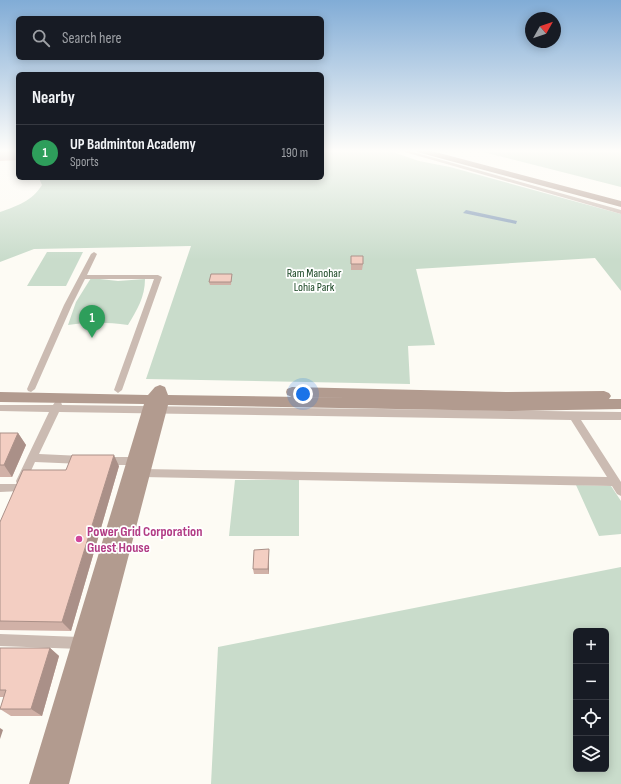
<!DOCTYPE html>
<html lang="en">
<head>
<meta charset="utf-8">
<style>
	:root { --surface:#171b24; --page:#242831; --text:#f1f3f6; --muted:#9ea1a6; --line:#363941; --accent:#41898b }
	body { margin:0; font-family:"Sofia Sans Condensed",sans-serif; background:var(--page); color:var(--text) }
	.controls { position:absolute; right:12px; bottom:12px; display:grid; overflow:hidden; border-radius:6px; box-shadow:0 2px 10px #0003 }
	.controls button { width:36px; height:36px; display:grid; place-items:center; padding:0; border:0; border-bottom:1px solid var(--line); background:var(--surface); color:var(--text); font:20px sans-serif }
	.compass { position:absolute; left:525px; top:12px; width:36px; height:36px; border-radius:50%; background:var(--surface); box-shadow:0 2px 10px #0003; rotate:50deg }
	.you { position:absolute; left:303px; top:394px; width:14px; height:14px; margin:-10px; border:3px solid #fff; border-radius:50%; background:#1a73e8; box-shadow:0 0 0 6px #1a73e833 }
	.badge { display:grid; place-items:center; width:26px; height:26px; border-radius:50%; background:var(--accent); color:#fff; font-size:13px; font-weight:700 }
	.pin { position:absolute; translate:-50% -33px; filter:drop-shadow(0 1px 2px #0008) }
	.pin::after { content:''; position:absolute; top:21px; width:14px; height:12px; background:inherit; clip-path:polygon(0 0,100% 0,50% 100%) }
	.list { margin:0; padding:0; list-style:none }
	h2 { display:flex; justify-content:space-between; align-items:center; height:52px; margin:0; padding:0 16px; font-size:17px }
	h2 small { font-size:13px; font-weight:400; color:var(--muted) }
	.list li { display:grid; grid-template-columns:26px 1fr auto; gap:12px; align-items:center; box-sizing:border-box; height:56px; padding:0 16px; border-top:1px solid var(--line) }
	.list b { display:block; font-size:15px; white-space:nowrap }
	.list p { margin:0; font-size:13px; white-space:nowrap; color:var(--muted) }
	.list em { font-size:13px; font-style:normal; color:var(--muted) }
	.icon { flex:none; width:22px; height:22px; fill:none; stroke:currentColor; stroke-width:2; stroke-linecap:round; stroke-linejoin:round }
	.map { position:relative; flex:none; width:621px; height:784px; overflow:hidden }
	.search { position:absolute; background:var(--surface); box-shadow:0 2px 10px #0003; left:16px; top:16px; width:308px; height:44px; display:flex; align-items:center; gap:10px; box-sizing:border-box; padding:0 14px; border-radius:6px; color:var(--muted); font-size:15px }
	.panel { position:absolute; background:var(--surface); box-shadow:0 2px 10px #0003; left:16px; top:72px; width:308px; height:108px; border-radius:6px }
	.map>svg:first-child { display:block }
	.green { fill:#c9dccb; fill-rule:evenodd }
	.water { fill:#889fba }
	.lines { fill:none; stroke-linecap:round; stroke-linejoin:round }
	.street { fill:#cbbbb2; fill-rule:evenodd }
	.secondary { fill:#b29b8f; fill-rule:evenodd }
	.wall { fill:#d1b1a7 }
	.shaded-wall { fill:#aa9088 }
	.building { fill:#f3cec2; stroke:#aa9088 }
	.hotel-dot { fill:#d1479c; stroke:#fff; stroke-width:1.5 }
	.labels { text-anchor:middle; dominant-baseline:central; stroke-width:3.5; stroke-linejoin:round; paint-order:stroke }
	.park-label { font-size:12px; fill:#164320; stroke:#fff }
	.near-hotel-label { font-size:14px; font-weight:bold; fill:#b23c85; stroke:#fff; text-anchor:start }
</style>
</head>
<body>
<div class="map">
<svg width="621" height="784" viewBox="0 0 621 784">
	<rect width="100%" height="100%" fill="#fdfbf4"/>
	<!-- green -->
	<path class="green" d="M 322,150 L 387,150 L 419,161 L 450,167 L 621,214 L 621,291 L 595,258 L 416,269 L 435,345 L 408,346 L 410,384 L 146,379 L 191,246 L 34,249 L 0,262 L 0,212 C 17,206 32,201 42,185 L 39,178 L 322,178 Z
		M 476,150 L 621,150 L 621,187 L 487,153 Z
		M 47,252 L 83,252 L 66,286 L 27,286 Z
		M 91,278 L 118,281 L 145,279 C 145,297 137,310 128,325 C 107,322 89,322 68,325 L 76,302 Z
		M 235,480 L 299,480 L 299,536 L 229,536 Z
		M 576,485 L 611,486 L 621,501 L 621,534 L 599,536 Z
		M 621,567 L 621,784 L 211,784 L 218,647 ZM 576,631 L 606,631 L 606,769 L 576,769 Z"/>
	<!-- water -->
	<path class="water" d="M 466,210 L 517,221 L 516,224 L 463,213 Z"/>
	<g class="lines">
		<!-- street -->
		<path class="street" d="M 398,150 L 406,150 L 621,210 L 621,214 Z
			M 94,252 L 97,254 L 87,275 L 158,275 L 162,277 L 122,390 L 118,393 L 114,390 L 154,279 L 85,279 L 72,305 L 35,389 L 31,392 L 28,391 L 27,389 L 64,305 L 91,254 Z
			M 58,401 L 61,402 L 62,405 L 621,412 L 621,420 L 581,420 L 621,482 L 621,496 L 617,494 L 612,486 L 143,477 L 139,476 L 138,473 L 139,470 L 143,469 L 607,477 L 571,420 L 59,412 L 39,454 L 82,456 L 86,457 L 87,460 L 86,463 L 82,464 L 35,462 L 25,484 L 21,485 L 22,488 L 21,491 L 0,492 L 0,484 L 17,484 L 16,481 L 49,412 L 0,411 L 0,405 L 53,405 L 55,402 Z
			M 105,457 L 138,457 L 142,458 L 143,461 L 142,464 L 138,465 L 105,465 L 101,464 L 100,461 L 101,458 Z
			M 0,634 L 80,637 L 85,638 L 86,643 L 85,648 L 80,649 L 0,646 Z"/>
		<!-- secondary -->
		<path class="secondary" d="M 416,150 L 428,150 L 621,201 L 621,207 L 417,152 Z
			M 160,385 L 165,387 L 168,395 L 362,398 L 292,397 L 287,395 L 286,392 L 287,389 L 292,387 L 506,392 L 604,391 L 609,393 L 611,396 L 609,399 L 621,399 L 621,409 L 512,411 L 168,405 L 69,784 L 29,784 L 144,404 L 0,402 L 0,392 L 148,395 L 155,387 Z"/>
	</g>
	<!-- wall -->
	<path class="wall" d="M 0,150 L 18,150 L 18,160 L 0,161 Z
		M 351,256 L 363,264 L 362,270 L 351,270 Z
		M 232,274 L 231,285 L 210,285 L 209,282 Z
		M 0,433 L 18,433 L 26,445 L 12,477 L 0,477 Z
		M 119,466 L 71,631 L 0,630 L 0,522 L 66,470 Z
		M 269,549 L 269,574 L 254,574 L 253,569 Z
		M 0,648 L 50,648 L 59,656 L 42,716 L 11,716 L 0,709 L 4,697 L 0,697 Z"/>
	<!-- shaded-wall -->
	<path class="shaded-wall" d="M 18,433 L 26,445 L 12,477 L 4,465 Z
		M 114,455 L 119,466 L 71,631 L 62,622 Z
		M 269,549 L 269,574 L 268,569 Z
		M 50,648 L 59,656 L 42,716 L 31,709 Z
		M 0,728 L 3,730 L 0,739 Z"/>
	<!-- building -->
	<path class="building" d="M 351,256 L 363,256 L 363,264 L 351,264 Z
		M 211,274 L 232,274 L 231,282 L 209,282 Z
		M 0,433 L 18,433 L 4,465 L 0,465 Z
		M 72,455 L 114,455 L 62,622 L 0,621 L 0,522 L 23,470 L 66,470 Z
		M 269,549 L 268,569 L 253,569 L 254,550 Z
		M 0,648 L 50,648 L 31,709 L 0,709 L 6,690 L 0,690 Z"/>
	<!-- sky -->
	<linearGradient id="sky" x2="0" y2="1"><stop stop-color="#81acd6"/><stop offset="0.58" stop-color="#fefdfa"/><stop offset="1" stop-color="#fefdfa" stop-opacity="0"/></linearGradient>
	<rect width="621" height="260" fill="url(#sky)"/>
	<!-- markers -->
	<circle class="hotel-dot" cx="79" cy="539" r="4"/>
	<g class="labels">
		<!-- park labels -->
		<g class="park-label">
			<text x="314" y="273">Ram Manohar<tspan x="314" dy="14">Lohia Park</tspan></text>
		</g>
		<!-- near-hotel labels -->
		<g class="near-hotel-label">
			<text x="87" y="531">Power Grid Corporation<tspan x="87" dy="16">Guest House</tspan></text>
		</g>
	</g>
</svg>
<div class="controls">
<button>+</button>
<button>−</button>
<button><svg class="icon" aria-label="locate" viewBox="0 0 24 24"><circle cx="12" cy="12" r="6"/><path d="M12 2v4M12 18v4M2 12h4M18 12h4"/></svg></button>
<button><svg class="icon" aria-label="layers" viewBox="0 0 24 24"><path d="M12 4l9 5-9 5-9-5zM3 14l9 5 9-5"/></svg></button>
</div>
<svg class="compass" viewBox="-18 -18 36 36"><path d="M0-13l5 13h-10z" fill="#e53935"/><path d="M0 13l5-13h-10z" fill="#9ea1a6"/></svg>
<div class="you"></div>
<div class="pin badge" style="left:92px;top:338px;background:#2e9e5b">1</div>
<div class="search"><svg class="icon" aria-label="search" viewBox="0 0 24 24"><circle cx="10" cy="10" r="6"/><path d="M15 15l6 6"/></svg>Search here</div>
<section class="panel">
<h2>Nearby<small></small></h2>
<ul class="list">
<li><span class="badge" style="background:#2e9e5b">1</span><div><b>UP Badminton Academy</b><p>Sports</p></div><em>190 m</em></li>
</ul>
</section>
</div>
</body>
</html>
